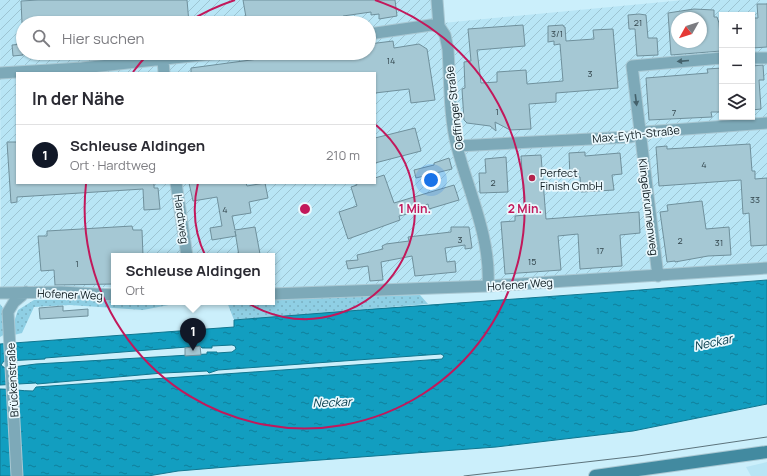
<!DOCTYPE html>
<html lang="de">
<head>
<meta charset="utf-8">
<style>
	:root { --surface:#fff; --page:#f2f2f3; --text:#2b2b33; --muted:#7c7c81; --line:#e1e1e2; --accent:#111827 }
	body { margin:0; font-family:Manrope,sans-serif; background:var(--page); color:var(--text) }
	.controls { position:absolute; right:12px; top:12px; display:grid; overflow:hidden; border-radius:0px; box-shadow:0 1px 3px #0004 }
	.controls button { width:36px; height:36px; display:grid; place-items:center; padding:0; border:0; border-bottom:1px solid var(--line); background:var(--surface); color:var(--text); font:20px sans-serif }
	.compass { position:absolute; left:671px; top:12px; width:36px; height:36px; border-radius:50%; background:var(--surface); box-shadow:0 1px 3px #0004; rotate:231deg }
	.you { position:absolute; left:431px; top:180px; width:14px; height:14px; margin:-10px; border:3px solid #fff; border-radius:50%; background:#1a73e8; box-shadow:0 0 0 6px #1a73e833 }
	.badge { display:grid; place-items:center; width:26px; height:26px; border-radius:50%; background:var(--accent); color:#fff; font-size:13px; font-weight:700 }
	.pin { position:absolute; translate:-50% -33px; filter:drop-shadow(0 1px 2px #0008) }
	.pin::after { content:''; position:absolute; top:21px; width:14px; height:12px; background:inherit; clip-path:polygon(0 0,100% 0,50% 100%) }
	.popup { position:absolute; left:111px; top:253px; width:164px; height:52px; box-sizing:border-box; display:grid; place-content:center; border-radius:0px; background:var(--surface); filter:drop-shadow(0 1px 3px #0005); font-size:13px; white-space:nowrap; color:var(--muted) }
	.popup b { font-size:15px; color:var(--text) }
	.popup::after { content:''; position:absolute; left:50%; top:100%; margin-left:-8px; border:8px solid transparent; border-top-color:var(--surface) }
	.list { margin:0; padding:0; list-style:none }
	h2 { display:flex; justify-content:space-between; align-items:center; height:52px; margin:0; padding:0 16px; font-size:17px }
	h2 small { font-size:13px; font-weight:400; color:var(--muted) }
	.list li { display:grid; grid-template-columns:26px 1fr auto; gap:12px; align-items:center; box-sizing:border-box; height:60px; padding:0 16px; border-top:1px solid var(--line) }
	.list b { display:block; font-size:15px; white-space:nowrap }
	.list p { margin:0; font-size:13px; white-space:nowrap; color:var(--muted) }
	.list em { font-size:13px; font-style:normal; color:var(--muted) }
	.icon { flex:none; width:22px; height:22px; fill:none; stroke:currentColor; stroke-width:2; stroke-linecap:round; stroke-linejoin:round }
	.map { position:relative; flex:none; width:767px; height:476px; overflow:hidden }
	.search { position:absolute; background:var(--surface); box-shadow:0 1px 3px #0004; left:16px; top:16px; width:360px; height:44px; display:flex; align-items:center; gap:10px; box-sizing:border-box; padding:0 14px; border-radius:22px; color:var(--muted); font-size:15px }
	.panel { position:absolute; background:var(--surface); box-shadow:0 1px 3px #0004; left:16px; top:72px; width:360px; height:112px; border-radius:0px }
	.map>svg:first-child { display:block }
	.built { fill:#b8e5f5 }
	.industrial { fill:url(#industrial-furrows); fill-rule:evenodd }
	.grass { fill:url(#grass-dots) }
	.water { fill:url(#water-ripples); stroke:#10768f; fill-rule:evenodd }
	.building { fill:#a5c8d4; stroke:#6f909c; fill-rule:evenodd }
	.lines { fill:none; stroke-linecap:round; stroke-linejoin:round }
	.street-casing { stroke:#a9c8d3; stroke-width:13 }
	.secondary-casing { stroke:#a9c8d3; stroke-width:14 }
	.street { stroke:#7da9b8; stroke-width:11 }
	.secondary { stroke:#428aa0; stroke-width:12 }
	.tram { stroke:#5c737b; stroke-width:1 }
	.oneway { fill:#44616b }
	.ring { fill:none; stroke:#c2185b; stroke-width:2 }
	.poi-dot { fill:#b4234c; stroke:#eaf8fd; stroke-width:1.5 }
	.labels { text-anchor:middle; dominant-baseline:central; stroke-width:3.5; stroke-linejoin:round; paint-order:stroke }
	.number-label { font-size:9px; fill:#32454c }
	.street-label { font-size:11px; fill:#0c191e; stroke:#eaf8fd }
	.poi-label { font-size:11px; fill:#0c191e; stroke:#eaf8fd; text-anchor:start }
	.water-label { font-size:12px; font-style:italic; fill:#003948; stroke:#eaf8fd }
	.centre { fill:#c2185b; stroke:#eaf8fd; stroke-width:2 }
	.ring-label { font-size:12px; text-anchor:middle; font-weight:bold; fill:#c2185b; stroke:#eaf8fd; stroke-width:3.5; stroke-linejoin:round; paint-order:stroke }
</style>
</head>
<body>
<div class="map">
<svg width="767" height="476" viewBox="0 0 767 476">
	<defs>
		<pattern id="industrial-furrows" width="10" height="10" patternUnits="userSpaceOnUse"><rect width="10" height="10" fill="#b8e5f5"/><path d="M-1 1l2-2M0 10L10 0M9 11l2-2" fill="none" stroke="#9dc4d2"/></pattern>
		<pattern id="grass-dots" width="8" height="8" patternUnits="userSpaceOnUse"><rect width="8" height="8" fill="#8fcfe4"/><path d="M2 2h.1M6 6h.1" fill="none" stroke="#7ab1c3" stroke-width="1.8" stroke-linecap="round"/></pattern>
		<pattern id="water-ripples" width="26" height="14" patternUnits="userSpaceOnUse"><rect width="26" height="14" fill="#129ec0"/><path d="M2 4q2-2 4 0t4 0M15 11q2-2 4 0t4 0" fill="none" stroke="#0f809b"/></pattern>
	</defs>
	<rect width="100%" height="100%" fill="#cbeffb"/>
	<!-- built -->
	<path class="built" d="M 767,462 L 767,476 L 751,476 L 746,467 Z"/>
	<!-- industrial -->
	<path class="industrial" d="M 0,0 L 441,0 L 443,23 L 684,0 L 767,0 L 767,263 L 488,286 L 272,288 L 272,256 L 114,256 L 114,287 L 1,287 ZM 722,15 L 752,15 L 752,117 L 722,117 ZM 677,18 L 701,18 L 701,42 L 677,42 ZM 23,23 L 369,23 L 369,53 L 23,53 ZM 17,73 L 375,73 L 375,183 L 17,183 Z"/>
	<!-- grass -->
	<path class="grass" d="M 420,295 L 428,304 L 234,320 L 227,302 L 272,302 L 272,298 Z
		M 34,300 L 114,300 L 114,302 L 179,303 L 143,310 L 70,305 L 34,307 L 22,333 L 14,335 L 14,322 L 18,310 Z
		M 0,304 L 3,308 L 5,334 L 0,337 Z"/>
	<!-- water -->
	<path class="water" d="M 767,280 L 767,404 L 633,431 L 496,447 L 239,466 L 178,471 L 148,476 L 0,476 L 0,389 C 11,389 22,391 33,391 L 36,387 L 442,359 L 444,356 L 441,354 L 218,370 L 209,373 L 207,371 L 163,373 L 37,384 L 36,383 L 0,385 L 0,344 L 234,327 L 234,320 C 412,305 590,295 767,280 ZM 232,345 L 235,346 L 236,349 L 232,352 L 217,353 L 217,352 L 207,352 L 207,354 L 36,364 L 5,368 L 1,365 L 4,361 L 45,359 L 45,358 L 200,346 L 202,348 L 212,348 L 212,346 Z"/>
	<!-- building -->
	<path class="building" d="M 38,0 L 187,0 L 189,23 L 22,23 L 21,1 Z
		M 243,0 L 395,0 L 397,16 L 379,19 L 379,14 L 371,15 L 371,12 L 343,16 L 344,20 L 322,23 L 247,23 Z
		M 757,4 L 767,4 L 767,47 L 752,48 L 752,18 L 758,18 Z
		M 694,9 L 714,10 L 714,17 L 717,17 L 719,23 L 721,51 L 671,55 L 668,13 ZM 677,18 L 701,18 L 701,42 L 677,42 Z
		M 639,14 L 646,15 L 648,38 L 657,38 L 658,55 L 637,56 L 635,29 L 629,29 L 628,15 Z
		M 523,25 L 525,46 L 477,50 L 481,83 L 497,82 L 497,72 L 526,70 L 527,84 L 563,81 L 560,44 L 554,45 L 554,41 L 548,42 L 548,26 L 563,25 L 564,27 L 565,27 L 566,41 L 594,39 L 593,30 L 613,29 L 618,88 L 556,93 L 556,102 L 529,104 L 531,129 L 510,130 L 495,122 L 496,131 L 490,126 L 467,123 L 464,120 L 462,89 L 465,88 L 464,62 L 471,61 L 468,29 Z
		M 393,41 L 394,48 L 419,44 L 427,49 L 435,100 L 411,103 L 409,89 L 375,93 L 375,73 L 191,73 L 191,68 L 303,53 L 369,53 L 369,44 Z
		M 23,44 L 23,55 L 13,56 L 12,45 Z
		M 763,65 L 764,80 L 759,80 L 761,109 L 752,110 L 752,66 Z
		M 722,68 L 722,112 L 711,112 L 712,117 L 649,120 L 646,78 L 708,73 L 707,69 Z
		M 415,128 L 421,151 L 375,163 L 375,138 Z
		M 7,142 L 17,142 L 17,183 L 154,183 L 154,188 L 158,188 L 160,209 L 144,210 L 143,189 L 17,197 L 17,202 L 11,203 Z
		M 750,144 L 752,171 L 755,171 L 755,179 L 767,178 L 767,245 L 751,246 L 749,213 L 743,214 L 741,180 L 659,186 L 656,147 L 667,146 L 667,149 Z
		M 585,152 L 585,156 L 620,153 L 622,174 L 612,175 L 614,190 L 581,192 L 580,177 L 570,178 L 569,153 Z
		M 541,155 L 546,219 L 639,212 L 640,233 L 620,235 L 622,266 L 580,269 L 578,234 L 558,236 L 561,270 L 505,274 L 501,222 L 515,221 L 515,216 L 525,215 L 521,156 Z
		M 506,157 L 508,192 L 480,193 L 479,173 L 486,173 L 485,159 Z
		M 449,158 L 452,169 L 416,178 L 414,170 L 434,165 L 434,163 Z
		M 384,175 L 394,203 L 454,185 L 459,200 L 429,209 L 428,204 L 414,209 L 415,212 L 399,216 L 400,220 L 348,239 L 339,212 L 357,206 L 351,187 L 357,185 L 356,183 L 375,183 L 375,178 Z
		M 189,183 L 246,183 L 247,186 L 265,183 L 268,198 L 249,202 L 251,213 L 232,216 L 235,230 L 255,227 L 260,254 L 239,256 L 235,231 L 236,236 L 212,240 L 210,228 L 222,226 L 217,197 L 193,201 Z
		M 702,201 L 706,229 L 729,227 L 731,255 L 708,256 L 675,262 L 675,261 L 667,262 L 660,212 L 668,211 L 667,205 Z
		M 132,226 L 133,230 L 142,230 L 143,256 L 114,256 L 114,284 L 55,285 L 54,270 L 41,271 L 38,236 L 47,236 L 47,231 Z
		M 451,227 L 469,227 L 472,248 L 465,249 L 465,245 L 445,248 L 447,262 L 455,261 L 456,272 L 415,276 L 412,256 L 381,262 L 383,280 L 370,281 L 368,266 L 348,269 L 346,261 L 358,260 L 357,255 L 383,249 L 382,246 L 386,244 L 409,241 L 408,237 L 451,232 Z
		M 63,306 L 63,311 L 88,309 L 88,316 L 40,319 L 39,308 Z
		M 200,346 L 201,355 L 185,356 L 185,348 Z"/>
	<g class="lines">
		<defs>
			<path id="street" d="M 437,0 L 439,26 L 445,35 L 448,49 C 450,81 449,116 457,147 C 469,193 491,238 488,286
				M 369,34 L 431,25 L 439,26
				M 752,58 L 767,58
				M 163,60 L 164,73
				M 0,73 L 82,68 L 219,53
				M 457,146 L 630,137 L 645,132 L 767,123
				M 176,183 L 187,256
				M 658,276 L 632,66 L 722,58
				M 0,293 L 61,292 L 114,295
				M 272,294 L 488,286 L 767,268
				M 17,476 L 8,312 L 14,302 L 26,292"/>
			<path id="secondary" d="M 595,476 L 767,452"/>
		</defs>
		<!-- street casing -->
		<use href="#street" class="street-casing"/>
		<!-- secondary casing -->
		<use href="#secondary" class="secondary-casing"/>
		<!-- street -->
		<use href="#street" class="street"/>
		<!-- secondary -->
		<use href="#secondary" class="secondary"/>
		<!-- tram -->
		<path class="tram" d="M 464,476 L 638,456 L 767,437"/>
	</g>
	<!-- one-way arrows -->
	<defs><path id="oneway-solid" d="M-6-.8H1V-3.2L6.5 0L1 3.2V.8H-6Z"/></defs>
	<g class="oneway">
		<use href="#oneway-solid" transform="translate(683 61) rotate(175)"/>
		<use href="#oneway-solid" transform="translate(636 100) rotate(83)"/>
	</g>
	<!-- distance rings -->
	<g class="ring">
		<path d="M376 125A110 110 0 1 1 198 183"/>
		<path d="M133 72A220 220 0 0 1 149 53M188 22A220 220 0 0 1 235 0M375 0A220 220 0 1 1 86 184"/>
	</g>
	<!-- markers -->
	<circle class="poi-dot" cx="532" cy="178" r="4"/>
	<g class="labels">
		<!-- number labels -->
		<g class="number-label">
			<text x="638" y="22">21</text>
			<text x="557" y="33">3/1</text>
			<text x="391" y="60">14</text>
			<text x="590" y="73">3</text>
			<text x="497" y="111">1</text>
			<text x="674" y="112">7</text>
			<text x="704" y="164">4</text>
			<text x="493" y="182">2</text>
			<text x="755" y="199">33</text>
			<text x="225" y="209">4</text>
			<text x="460" y="239">3</text>
			<text x="680" y="240">2</text>
			<text x="719" y="242">31</text>
			<text x="600" y="250">17</text>
			<text x="532" y="261">15</text>
			<text x="77" y="263">1</text>
		</g>
		<!-- street labels -->
		<g class="street-label">
			<text transform="translate(454 108) rotate(-97)">Oeffinger Straße</text>
			<text transform="translate(636 134) rotate(-6)">Max-Eyth-Straße</text>
			<text transform="translate(649 207) rotate(83)">Klingelbrunnenweg</text>
			<text transform="translate(182 219) rotate(82)">Hardtweg</text>
			<text transform="translate(520 284) rotate(-4)">Hofener Weg</text>
			<text transform="translate(70 294) rotate(2)">Hofener Weg</text>
			<text transform="translate(12 380) rotate(-93)">Brückenstraße</text>
		</g>
		<!-- poi labels -->
		<g class="poi-label">
			<text x="540" y="172">Perfect<tspan x="540" dy="13">Finish GmbH</tspan></text>
		</g>
		<!-- water labels -->
		<g class="water-label">
			<text transform="translate(713 342) rotate(-12)">Neckar</text>
			<text transform="translate(332 402) rotate(-2)">Neckar</text>
		</g>
	</g>
	<circle cx="305" cy="209" r="6" class="centre"/>
	<g class="ring-label">
		<text x="415" y="213">1 Min.</text>
		<text x="525" y="213">2 Min.</text>
	</g>
</svg>
<div class="controls">
<button>+</button>
<button>−</button>
<button><svg class="icon" aria-label="layers" viewBox="0 0 24 24"><path d="M12 4l9 5-9 5-9-5zM3 14l9 5 9-5"/></svg></button>
</div>
<svg class="compass" viewBox="-18 -18 36 36"><path d="M0-13l5 13h-10z" fill="#e53935"/><path d="M0 13l5-13h-10z" fill="#7c7c81"/></svg>
<div class="you"></div>
<div class="pin badge" style="left:193px;top:351px">1</div>
<div class="popup"><b>Schleuse Aldingen</b>Ort</div>
<div class="search"><svg class="icon" aria-label="search" viewBox="0 0 24 24"><circle cx="10" cy="10" r="6"/><path d="M15 15l6 6"/></svg>Hier suchen</div>
<section class="panel">
<h2>In der Nähe<small></small></h2>
<ul class="list">
<li><span class="badge">1</span><div><b>Schleuse Aldingen</b><p>Ort · Hardtweg</p></div><em>210 m</em></li>
</ul>
</section>
</div>
</body>
</html>
